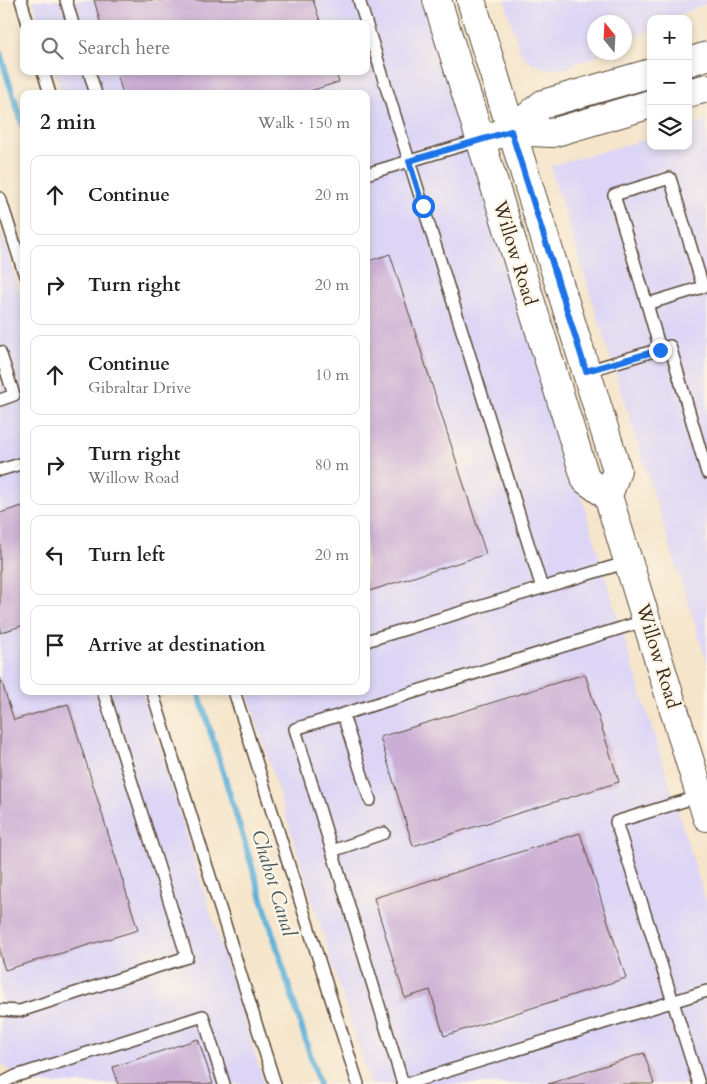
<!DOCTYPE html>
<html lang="en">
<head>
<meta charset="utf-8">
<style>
	:root { --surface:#fff; --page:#f6f6f6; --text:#202124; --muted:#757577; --line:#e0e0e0 }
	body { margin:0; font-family:Cardo,serif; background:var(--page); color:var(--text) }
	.controls { position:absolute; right:15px; top:15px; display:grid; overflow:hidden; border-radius:10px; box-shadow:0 2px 8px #0003 }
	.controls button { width:45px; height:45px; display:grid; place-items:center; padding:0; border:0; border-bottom:1px solid var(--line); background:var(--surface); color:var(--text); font:25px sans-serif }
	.compass { position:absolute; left:587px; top:15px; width:45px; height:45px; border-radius:50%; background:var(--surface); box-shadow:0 2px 8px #0003; rotate:342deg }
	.stop { position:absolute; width:15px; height:15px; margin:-11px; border:4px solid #1a73e8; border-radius:50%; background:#fff }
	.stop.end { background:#1a73e8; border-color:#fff; box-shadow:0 1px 5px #0008 }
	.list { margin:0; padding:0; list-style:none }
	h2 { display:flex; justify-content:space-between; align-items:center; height:65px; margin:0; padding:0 20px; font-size:21px }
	h2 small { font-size:16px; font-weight:400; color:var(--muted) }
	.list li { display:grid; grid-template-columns:32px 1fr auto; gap:15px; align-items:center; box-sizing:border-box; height:80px; margin:0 10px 10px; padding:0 10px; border:1px solid var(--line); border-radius:10px }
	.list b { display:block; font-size:19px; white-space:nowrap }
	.list p { margin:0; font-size:16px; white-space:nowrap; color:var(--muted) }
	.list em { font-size:16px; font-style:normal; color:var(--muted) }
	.icon { flex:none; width:28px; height:28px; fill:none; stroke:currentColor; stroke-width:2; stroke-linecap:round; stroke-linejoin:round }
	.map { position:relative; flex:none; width:707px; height:1084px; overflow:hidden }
	.search { position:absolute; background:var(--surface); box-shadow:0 2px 8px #0003; left:20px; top:20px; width:350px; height:55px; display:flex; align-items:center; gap:12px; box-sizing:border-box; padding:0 18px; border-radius:10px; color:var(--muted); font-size:19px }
	.panel { position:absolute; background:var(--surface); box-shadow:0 2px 8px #0003; left:20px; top:90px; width:350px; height:605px; border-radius:10px }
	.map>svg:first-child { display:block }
	.built { fill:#dcd5f6 }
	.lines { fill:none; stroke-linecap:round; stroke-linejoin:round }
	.stream { stroke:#5eb1d9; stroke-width:6 }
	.building { fill:#caaed4 }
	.service-casing { stroke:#574638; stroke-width:14 }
	.tertiary-casing { stroke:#574638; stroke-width:30 }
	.service { stroke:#fff; stroke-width:11 }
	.tertiary { stroke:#fff; stroke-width:28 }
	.route { stroke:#1a73e8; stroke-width:6 }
	.labels { text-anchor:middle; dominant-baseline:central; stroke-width:4.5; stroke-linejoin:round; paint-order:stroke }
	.street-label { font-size:19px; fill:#3b2a1e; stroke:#fcf5e5 }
	.water-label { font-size:20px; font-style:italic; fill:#47595f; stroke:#fcf5e5 }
</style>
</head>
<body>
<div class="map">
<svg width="707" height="1084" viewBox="0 0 707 1084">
	<rect width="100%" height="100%" fill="#fcf5e5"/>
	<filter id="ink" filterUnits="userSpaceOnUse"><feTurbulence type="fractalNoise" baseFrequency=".02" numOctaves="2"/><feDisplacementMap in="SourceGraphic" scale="10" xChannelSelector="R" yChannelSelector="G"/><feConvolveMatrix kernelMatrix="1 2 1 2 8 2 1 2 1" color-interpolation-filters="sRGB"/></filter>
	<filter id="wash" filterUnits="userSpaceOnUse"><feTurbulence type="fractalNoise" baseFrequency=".0096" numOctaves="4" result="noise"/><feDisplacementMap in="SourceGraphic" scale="20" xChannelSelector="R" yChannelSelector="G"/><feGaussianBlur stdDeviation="1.12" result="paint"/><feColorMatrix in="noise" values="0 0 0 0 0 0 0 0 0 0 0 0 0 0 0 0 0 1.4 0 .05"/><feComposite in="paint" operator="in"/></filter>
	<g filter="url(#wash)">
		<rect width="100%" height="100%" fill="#f5e5cb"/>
		<!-- built -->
		<path class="built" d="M 33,0 L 425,0 L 584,505 L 627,648 L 707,905 L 707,1084 L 370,1084 L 247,691 L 366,691 L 366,94 L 62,94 L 55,71 L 366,71 L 366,24 L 40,24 Z
			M 505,0 L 707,0 L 707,3 L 671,19 L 651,19 L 651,29 L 625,43 L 624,22 L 594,22 L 594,52 L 604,53 L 565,68 L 548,69 L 531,63 L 520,53 Z
			M 707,121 L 707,663 L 550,166 L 651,138 L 651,146 L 688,146 L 688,127 Z
			M 0,229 L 24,305 L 24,691 L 142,691 L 264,1084 L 15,1084 L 10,1072 L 0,1061 Z"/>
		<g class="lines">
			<!-- stream -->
			<path class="stream" d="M 0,53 L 24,130
				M 198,691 L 319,1084"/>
		</g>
		<g id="blocks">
			<!-- building -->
			<path class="building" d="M 94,0 L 313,0 L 321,24 L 101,24 Z
				M 116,71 L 335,71 L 339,82 L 300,94 L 123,94 Z
				M 390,254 L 486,554 L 366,592 L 366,262 Z
				M 22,506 L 24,512 L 24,625 L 0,633 L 0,513 Z
				M 585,674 L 619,782 L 413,846 L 380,737 Z
				M 0,677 L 14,720 L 68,704 L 138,930 L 5,970 L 0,955 Z
				M 580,833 L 626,978 L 444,1036 L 430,990 L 405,998 L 374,898 Z
				M 198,1039 L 213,1084 L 118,1084 L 113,1067 Z
				M 644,1053 L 654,1084 L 548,1084 Z"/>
		</g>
	</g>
	<g filter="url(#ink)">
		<use href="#blocks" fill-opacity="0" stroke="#574638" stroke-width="1"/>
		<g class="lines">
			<defs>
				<path id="service" d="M 21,0 L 28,24
					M 66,0 L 73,24
					M 359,0 L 542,588
					M 43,71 L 50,94
					M 89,71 L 96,94
					M 366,174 L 480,140
					M 0,198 L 24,273
					M 647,304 L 614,195 L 670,178 L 703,287 L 647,304 L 660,349
					M 0,352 L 14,395 L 0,400
					M 587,371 L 670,346 L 707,473
					M 0,470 L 24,463
					M 366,641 L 628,562
					M 152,691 L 275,1084
					M 234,691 L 358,1084
					M 343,715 L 370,800
					M 332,851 L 384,833
					M 0,1010 L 20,1011 L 187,957 L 103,691
					M 0,1084 L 16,1076 L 203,1016 L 224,1084
					M 403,1084 L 295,729 L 647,620
					M 406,1084 L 707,991
					M 699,1084 L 616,822 L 700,796"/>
				<path id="tertiary" d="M 437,0 L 586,480 L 608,496
					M 471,0 L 617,470 L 608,496 L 707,817
					M 688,62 L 707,56
					M 688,93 L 707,88
					M 511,131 L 543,104 L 651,73
					M 496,135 L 511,131 L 552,133 L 651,104"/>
			</defs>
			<!-- service casing -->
			<use href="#service" class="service-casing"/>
			<!-- tertiary casing -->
			<use href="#tertiary" class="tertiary-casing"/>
			<!-- service -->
			<use href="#service" class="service"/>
			<!-- tertiary -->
			<use href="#tertiary" class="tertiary"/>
		</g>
	</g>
	<g class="lines" filter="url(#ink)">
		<!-- route -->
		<path class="route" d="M 423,206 L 409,161 L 511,131 L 586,371 L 660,350"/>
	</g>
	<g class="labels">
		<!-- street labels -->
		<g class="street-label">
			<text transform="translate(515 253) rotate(73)">Willow Road</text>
			<text transform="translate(658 656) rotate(73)">Willow Road</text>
		</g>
		<!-- water labels -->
		<g class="water-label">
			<text transform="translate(274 883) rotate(73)">Chabot Canal</text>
		</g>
	</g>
</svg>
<div class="controls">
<button>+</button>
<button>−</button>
<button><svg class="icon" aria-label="layers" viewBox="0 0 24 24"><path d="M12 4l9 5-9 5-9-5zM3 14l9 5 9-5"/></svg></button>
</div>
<svg class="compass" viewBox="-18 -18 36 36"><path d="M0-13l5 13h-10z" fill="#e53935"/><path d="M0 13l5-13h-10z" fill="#757577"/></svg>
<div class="stop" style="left:423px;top:206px"></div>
<div class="stop end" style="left:660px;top:350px"></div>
<div class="search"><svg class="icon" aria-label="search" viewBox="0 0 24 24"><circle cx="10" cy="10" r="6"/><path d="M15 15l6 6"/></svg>Search here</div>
<section class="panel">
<h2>2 min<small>Walk · 150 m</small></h2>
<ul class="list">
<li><svg class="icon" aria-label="ahead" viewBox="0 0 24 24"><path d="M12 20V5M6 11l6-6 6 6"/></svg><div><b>Continue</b></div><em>20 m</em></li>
<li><svg class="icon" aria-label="right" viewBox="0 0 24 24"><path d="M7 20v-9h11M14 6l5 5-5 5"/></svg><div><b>Turn right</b></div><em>20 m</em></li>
<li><svg class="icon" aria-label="ahead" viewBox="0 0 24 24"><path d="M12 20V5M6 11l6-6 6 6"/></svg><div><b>Continue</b><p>Gibraltar Drive</p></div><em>10 m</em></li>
<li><svg class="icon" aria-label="right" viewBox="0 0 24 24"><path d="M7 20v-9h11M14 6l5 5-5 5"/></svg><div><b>Turn right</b><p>Willow Road</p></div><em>80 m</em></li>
<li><svg class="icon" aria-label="left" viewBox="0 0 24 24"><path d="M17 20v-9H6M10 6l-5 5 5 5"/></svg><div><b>Turn left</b></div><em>20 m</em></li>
<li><svg class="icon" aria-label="arrive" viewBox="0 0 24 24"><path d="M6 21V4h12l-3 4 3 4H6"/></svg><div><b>Arrive at destination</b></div></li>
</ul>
</section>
</div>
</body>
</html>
